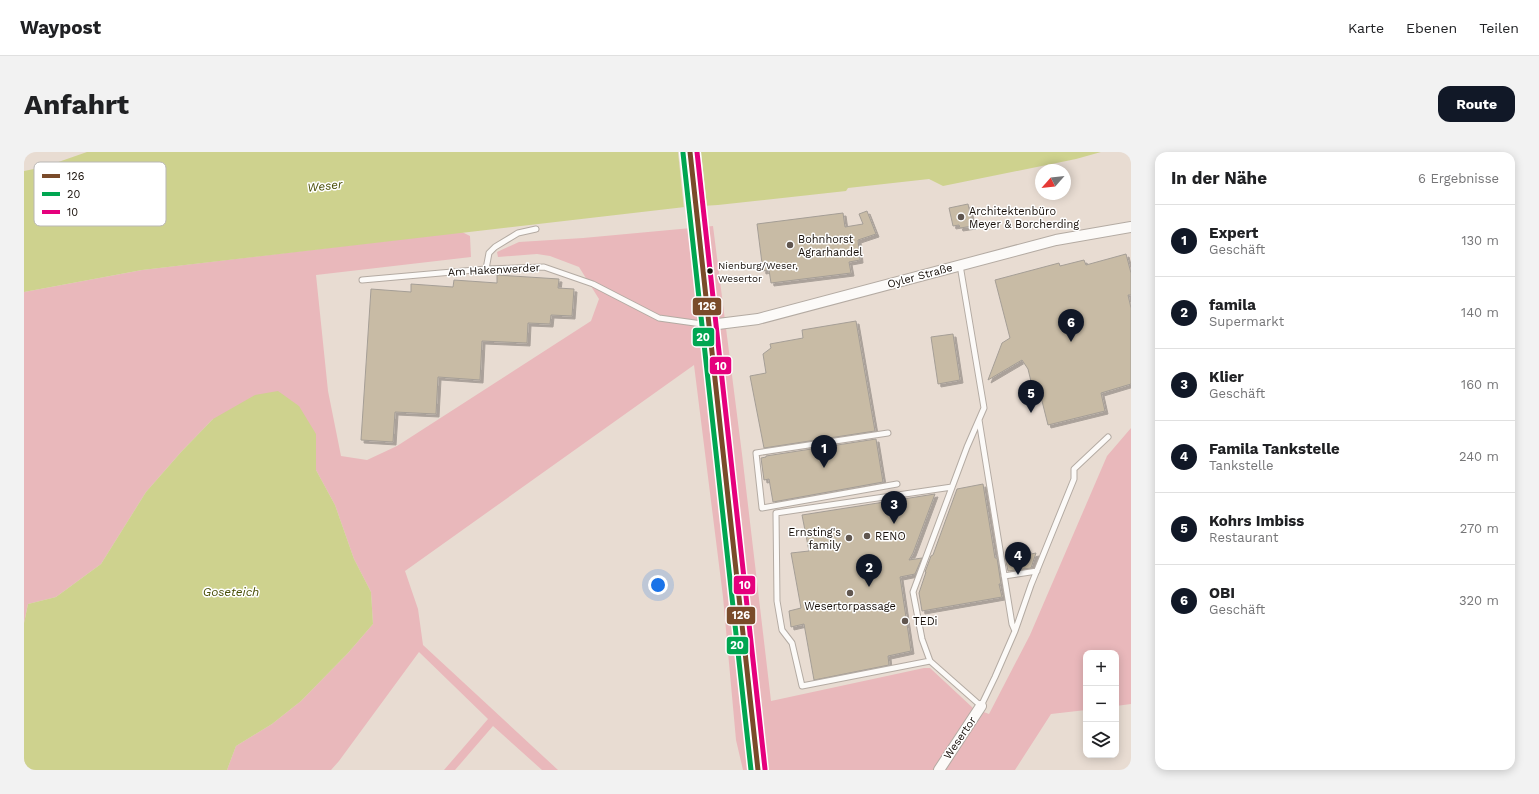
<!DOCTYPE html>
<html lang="de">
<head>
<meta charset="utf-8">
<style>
	:root { --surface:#fff; --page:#f2f2f2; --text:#202124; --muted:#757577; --line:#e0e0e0; --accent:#111827 }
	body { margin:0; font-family:"Work Sans",sans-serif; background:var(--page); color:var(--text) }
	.controls { position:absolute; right:12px; bottom:12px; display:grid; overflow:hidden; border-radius:8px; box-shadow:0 2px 10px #0003 }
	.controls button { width:36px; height:36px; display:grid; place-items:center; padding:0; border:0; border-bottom:1px solid var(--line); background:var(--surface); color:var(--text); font:20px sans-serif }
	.compass { position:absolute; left:1011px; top:12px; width:36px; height:36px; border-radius:50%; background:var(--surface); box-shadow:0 2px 10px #0003; rotate:243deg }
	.you { position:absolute; left:634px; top:433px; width:14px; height:14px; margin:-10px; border:3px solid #fff; border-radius:50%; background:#1a73e8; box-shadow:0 0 0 6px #1a73e833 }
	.badge { display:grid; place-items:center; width:26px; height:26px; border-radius:50%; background:var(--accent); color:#fff; font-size:13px; font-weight:700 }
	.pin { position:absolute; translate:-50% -33px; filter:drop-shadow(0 1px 2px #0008) }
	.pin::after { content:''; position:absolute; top:21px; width:14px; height:12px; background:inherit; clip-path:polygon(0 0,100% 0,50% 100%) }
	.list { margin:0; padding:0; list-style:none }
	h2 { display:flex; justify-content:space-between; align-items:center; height:52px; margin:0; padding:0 16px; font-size:17px }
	h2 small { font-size:13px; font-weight:400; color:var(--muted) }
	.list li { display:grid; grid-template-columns:26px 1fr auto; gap:12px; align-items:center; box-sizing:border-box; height:72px; padding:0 16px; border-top:1px solid var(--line) }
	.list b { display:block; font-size:15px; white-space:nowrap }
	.list p { margin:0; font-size:13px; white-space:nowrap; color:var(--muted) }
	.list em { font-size:13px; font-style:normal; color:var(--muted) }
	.icon { flex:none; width:22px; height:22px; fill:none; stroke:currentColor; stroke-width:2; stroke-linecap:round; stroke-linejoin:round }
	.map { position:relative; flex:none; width:1107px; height:618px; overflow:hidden; border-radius:12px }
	header { display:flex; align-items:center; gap:24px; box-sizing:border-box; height:56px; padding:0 20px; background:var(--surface); border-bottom:1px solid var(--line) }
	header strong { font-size:19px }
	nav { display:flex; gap:22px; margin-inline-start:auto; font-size:14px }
	.intro { display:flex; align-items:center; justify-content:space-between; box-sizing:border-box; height:96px; padding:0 24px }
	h1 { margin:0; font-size:28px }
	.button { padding:10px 18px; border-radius:12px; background:var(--accent); color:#fff; font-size:14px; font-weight:700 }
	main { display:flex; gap:24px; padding:0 24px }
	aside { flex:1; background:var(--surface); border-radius:12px; box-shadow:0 2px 10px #0003 }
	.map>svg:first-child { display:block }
	.green { fill:#e9b8bb }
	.water { fill:#ced28e }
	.pier { fill:#e8dcd2 }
	.building { fill:#c8bba5; stroke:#a59e96; filter:url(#shadow) }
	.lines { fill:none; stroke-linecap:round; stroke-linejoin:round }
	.lane-casing { stroke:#b4aba3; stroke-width:7 }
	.street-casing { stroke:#b4aba3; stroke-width:12 }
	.secondary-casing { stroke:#b4aba3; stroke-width:16 }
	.lane { stroke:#fcfaf8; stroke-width:5 }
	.street { stroke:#fcfaf8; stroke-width:10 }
	.secondary { stroke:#fcfaf8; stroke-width:14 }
	.bus-1-casing { stroke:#fff; stroke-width:8 }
	.bus-2-casing { stroke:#fff; stroke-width:8 }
	.bus-3-casing { stroke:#fff; stroke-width:8 }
	.bus-1 { stroke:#7a4b2a; stroke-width:5 }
	.bus-2 { stroke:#00a651; stroke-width:5 }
	.bus-3 { stroke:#e5007d; stroke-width:5 }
	.poi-dot { fill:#60564f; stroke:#fff; stroke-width:1.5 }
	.bus-dot { fill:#160e08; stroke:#fff; stroke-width:1.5 }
	.labels { text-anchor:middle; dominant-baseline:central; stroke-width:3; stroke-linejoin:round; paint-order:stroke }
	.bus-label { font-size:10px; fill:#160e08; stroke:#fff; text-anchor:start }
	.poi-label { font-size:11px; fill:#160e08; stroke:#fff; text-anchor:start }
	.street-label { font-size:11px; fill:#160e08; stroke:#fff }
	.water-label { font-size:12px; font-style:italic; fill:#494e06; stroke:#fff }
	.key { fill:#fff; stroke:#b9b7b5; stroke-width:1 }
	.key-label { font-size:11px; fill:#160e08 }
	.line-badge { stroke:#fff; stroke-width:1.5 }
	.badge-label { font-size:11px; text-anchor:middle; font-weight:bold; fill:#fff }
</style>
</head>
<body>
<header>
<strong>Waypost</strong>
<nav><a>Karte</a><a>Ebenen</a><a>Teilen</a></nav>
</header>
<div class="intro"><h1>Anfahrt</h1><a class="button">Route</a></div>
<main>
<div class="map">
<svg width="1107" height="618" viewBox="0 0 1107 618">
	<defs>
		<filter id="shadow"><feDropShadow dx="3" dy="3" stdDeviation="0" flood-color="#0004"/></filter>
	</defs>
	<rect width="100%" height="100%" fill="#e8dcd2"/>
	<!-- green -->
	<path class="green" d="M 689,74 L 718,302 L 747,549 L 900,516 L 906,516 L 949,556 L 965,562 L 1006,483 L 1083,304 L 1107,276 L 1107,552 L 1092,554 L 1092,501 L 1062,501 L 1062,558 L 1027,562 L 991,618 L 719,618 L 712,588 L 699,445 L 670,213 L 381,419 L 394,457 L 399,493 L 534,618 L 518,618 L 469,574 L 431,618 L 420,618 L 464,567 L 395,500 L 315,609 L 307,618 L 203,618 L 212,594 L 248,572 L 277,549 L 324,501 L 349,472 L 347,440 L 330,407 L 311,353 L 292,318 L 292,282 L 189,267 L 158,299 L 122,340 L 77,412 L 32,445 L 4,452 L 0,471 L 0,140 L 118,118 L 438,80 L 446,84 L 447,105 L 292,123 L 304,239 L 317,304 L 343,308 L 373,294 L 567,169 L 575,147 L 555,115 L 526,104 L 513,102 L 474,105 L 473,100 L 495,90 L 559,86 Z"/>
	<!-- water -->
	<path class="water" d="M 63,0 L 1077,0 L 1052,7 L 919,34 L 905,27 L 824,36 L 822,39 L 694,53 L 661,55 L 118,118 L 0,140 L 0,19 L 20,15 Z
		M 254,239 L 275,254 L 292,282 L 292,318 L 311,353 L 330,407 L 347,440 L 349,472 L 324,501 L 277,549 L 248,572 L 212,594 L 203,618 L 0,618 L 0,471 L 4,452 L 32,445 L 77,412 L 122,340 L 158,299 L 189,267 L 231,243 Z"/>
	<!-- pier -->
	<path class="pier" d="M 654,0 L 677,0 L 683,55 L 660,57 Z"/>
	<!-- building -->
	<path class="building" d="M 944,52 L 949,74 L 936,76 L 935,73 L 929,74 L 925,56 Z
		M 843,59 L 852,82 L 834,88 L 836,108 L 825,110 L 827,121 L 747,131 L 745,118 L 739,119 L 733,72 L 819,61 L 821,75 L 839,72 L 835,62 Z
		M 1102,102 L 1107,121 L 1107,143 L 1104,143 L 1107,156 L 1107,232 L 1077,241 L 1081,259 L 1024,273 L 1016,241 L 1010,242 L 1004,217 L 998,208 L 964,228 L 978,191 L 986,186 L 971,128 L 1035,111 L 1036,114 L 1060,108 L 1062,113 Z
		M 473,123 L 535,127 L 534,136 L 550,137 L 548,164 L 527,163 L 526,172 L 504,171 L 503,191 L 458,189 L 456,228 L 414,225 L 412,262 L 371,260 L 369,290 L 337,288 L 347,137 L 387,140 L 387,132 L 429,135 L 430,128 L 473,131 Z
		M 832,169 L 851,279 L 740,296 L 726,224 L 742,221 L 739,202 L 747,196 L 746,192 L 779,186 L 778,178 Z
		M 929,182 L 936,228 L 914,232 L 907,185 Z
		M 852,287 L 859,330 L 749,350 L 745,327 L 740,328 L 737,306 L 742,305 L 742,304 Z
		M 959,332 L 971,406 L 973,406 L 977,432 L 975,432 L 978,445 L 898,459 L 895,441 L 902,420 L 901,420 L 907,404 L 909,403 L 933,337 Z
		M 911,342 L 889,401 L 885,408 L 898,406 L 891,422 L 876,425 L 887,499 L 864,504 L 865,513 L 790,528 L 780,472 L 767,475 L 765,459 L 777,456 L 767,401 L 785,399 L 778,363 Z
		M 1007,400 L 1007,402 L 1012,401 L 1007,416 L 984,419 L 981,404 Z"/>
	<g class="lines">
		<defs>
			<path id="lane" d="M 936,113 L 960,256 L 943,295 L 889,440 L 898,487 L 906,509 L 957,554 L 971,525 L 991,479 L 988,472 L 955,268
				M 462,117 L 465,101 L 471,95 L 494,81 L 512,77
				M 338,128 L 462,117 L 520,115 L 569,132 L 635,166 L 685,173
				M 864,281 L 732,301 L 738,356 L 873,332
				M 980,424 L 1013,419
				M 991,479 L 1007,433 L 1050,327 L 1050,317 L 1084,285
				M 906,509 L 778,534 L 768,491 L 758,478 L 753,449 L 752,361 L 928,335"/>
			<path id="street" d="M 686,173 L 734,167 L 1032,88 L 1107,75
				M 915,618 L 957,554"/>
			<path id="secondary" d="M 666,0 L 734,618"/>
		</defs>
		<!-- lane casing -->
		<use href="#lane" class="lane-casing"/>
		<!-- street casing -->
		<use href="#street" class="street-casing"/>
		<!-- secondary casing -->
		<use href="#secondary" class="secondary-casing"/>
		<!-- lane -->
		<use href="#lane" class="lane"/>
		<!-- street -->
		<use href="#street" class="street"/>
		<!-- secondary -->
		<use href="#secondary" class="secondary"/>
		<defs>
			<path id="bus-1" d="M 666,0 L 734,618"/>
			<path id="bus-2" d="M 659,1 L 727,618"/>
			<path id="bus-3" d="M 673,0 L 741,617"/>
		</defs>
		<!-- bus-1 casing -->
		<use href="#bus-1" class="bus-1-casing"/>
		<!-- bus-2 casing -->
		<use href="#bus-2" class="bus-2-casing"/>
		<!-- bus-3 casing -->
		<use href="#bus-3" class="bus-3-casing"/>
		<!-- bus-1 -->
		<use href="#bus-1" class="bus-1"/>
		<!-- bus-2 -->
		<use href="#bus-2" class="bus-2"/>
		<!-- bus-3 -->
		<use href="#bus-3" class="bus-3"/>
	</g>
	<!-- markers -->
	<g class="poi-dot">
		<circle cx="937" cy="65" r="4"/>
		<circle cx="766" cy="93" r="4"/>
		<circle cx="843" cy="384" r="4"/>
		<circle cx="825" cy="386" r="4"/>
		<circle cx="826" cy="441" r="4"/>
		<circle cx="881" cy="469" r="4"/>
	</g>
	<circle class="bus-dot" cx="686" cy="119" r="3.5"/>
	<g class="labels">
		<!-- bus labels -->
		<g class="bus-label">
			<text x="694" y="113">Nienburg/Weser,<tspan x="694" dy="13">Wesertor</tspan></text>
		</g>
		<!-- poi labels -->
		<g class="poi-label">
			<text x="945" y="59">Architektenbüro<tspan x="945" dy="13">Meyer &amp; Borcherding</tspan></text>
			<text x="774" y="87">Bohnhorst<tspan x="774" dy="13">Agrarhandel</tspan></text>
			<text x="817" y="380" text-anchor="end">Ernsting's<tspan x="817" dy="13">family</tspan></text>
			<text x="851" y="384">RENO</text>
			<text x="826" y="454" text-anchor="middle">Wesertorpassage</text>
			<text x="889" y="469">TEDi</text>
		</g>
		<!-- street labels -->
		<g class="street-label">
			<text transform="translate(470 118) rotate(-3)">Am Hakenwerder</text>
			<text transform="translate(896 124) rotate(-15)">Oyler Straße</text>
			<text transform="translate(936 586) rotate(-56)">Wesertor</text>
		</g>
		<!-- water labels -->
		<g class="water-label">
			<text transform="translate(301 34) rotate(-6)">Weser</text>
			<text x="207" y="440">Goseteich</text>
		</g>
	</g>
	<!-- legend -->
	<rect x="10" y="10" width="132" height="64" rx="6" class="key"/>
	<rect x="18" y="22" width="18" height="4" fill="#7a4b2a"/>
	<rect x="18" y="40" width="18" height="4" fill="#00a651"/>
	<rect x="18" y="58" width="18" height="4" fill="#e5007d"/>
	<g class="key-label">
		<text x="43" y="28">126</text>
		<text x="43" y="46">20</text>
		<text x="43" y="64">10</text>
	</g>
	<g class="line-badge">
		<rect x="668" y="145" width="30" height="19" rx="4" fill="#7a4b2a"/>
		<rect x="668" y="175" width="23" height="20" rx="4" fill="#00a651"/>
		<rect x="685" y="204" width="23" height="19" rx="4" fill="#e5007d"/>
		<rect x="709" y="423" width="23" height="20" rx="4" fill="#e5007d"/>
		<rect x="702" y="454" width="30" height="19" rx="4" fill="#7a4b2a"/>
		<rect x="702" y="484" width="23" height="19" rx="4" fill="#00a651"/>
	</g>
	<g class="badge-label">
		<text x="683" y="158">126</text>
		<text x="679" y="189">20</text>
		<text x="697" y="218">10</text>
		<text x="721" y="437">10</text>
		<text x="717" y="467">126</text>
		<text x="713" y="497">20</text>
	</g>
</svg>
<div class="controls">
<button>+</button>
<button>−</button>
<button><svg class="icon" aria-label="layers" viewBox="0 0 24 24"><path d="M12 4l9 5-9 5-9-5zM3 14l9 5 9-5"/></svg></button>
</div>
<svg class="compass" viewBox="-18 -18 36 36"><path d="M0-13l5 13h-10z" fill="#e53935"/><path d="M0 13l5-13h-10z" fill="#757577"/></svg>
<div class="you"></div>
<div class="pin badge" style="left:800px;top:316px">1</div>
<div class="pin badge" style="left:845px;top:435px">2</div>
<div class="pin badge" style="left:870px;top:372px">3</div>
<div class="pin badge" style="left:994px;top:423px">4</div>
<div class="pin badge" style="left:1007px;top:261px">5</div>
<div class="pin badge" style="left:1047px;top:190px">6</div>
</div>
<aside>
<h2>In der Nähe<small>6 Ergebnisse</small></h2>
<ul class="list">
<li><span class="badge">1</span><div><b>Expert</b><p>Geschäft</p></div><em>130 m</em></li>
<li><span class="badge">2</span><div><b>famila</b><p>Supermarkt</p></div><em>140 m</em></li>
<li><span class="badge">3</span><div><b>Klier</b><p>Geschäft</p></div><em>160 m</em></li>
<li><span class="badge">4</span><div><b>Famila Tankstelle</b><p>Tankstelle</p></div><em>240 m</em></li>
<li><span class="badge">5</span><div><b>Kohrs Imbiss</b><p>Restaurant</p></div><em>270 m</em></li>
<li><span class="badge">6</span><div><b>OBI</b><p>Geschäft</p></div><em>320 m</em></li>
</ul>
</aside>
</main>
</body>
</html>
